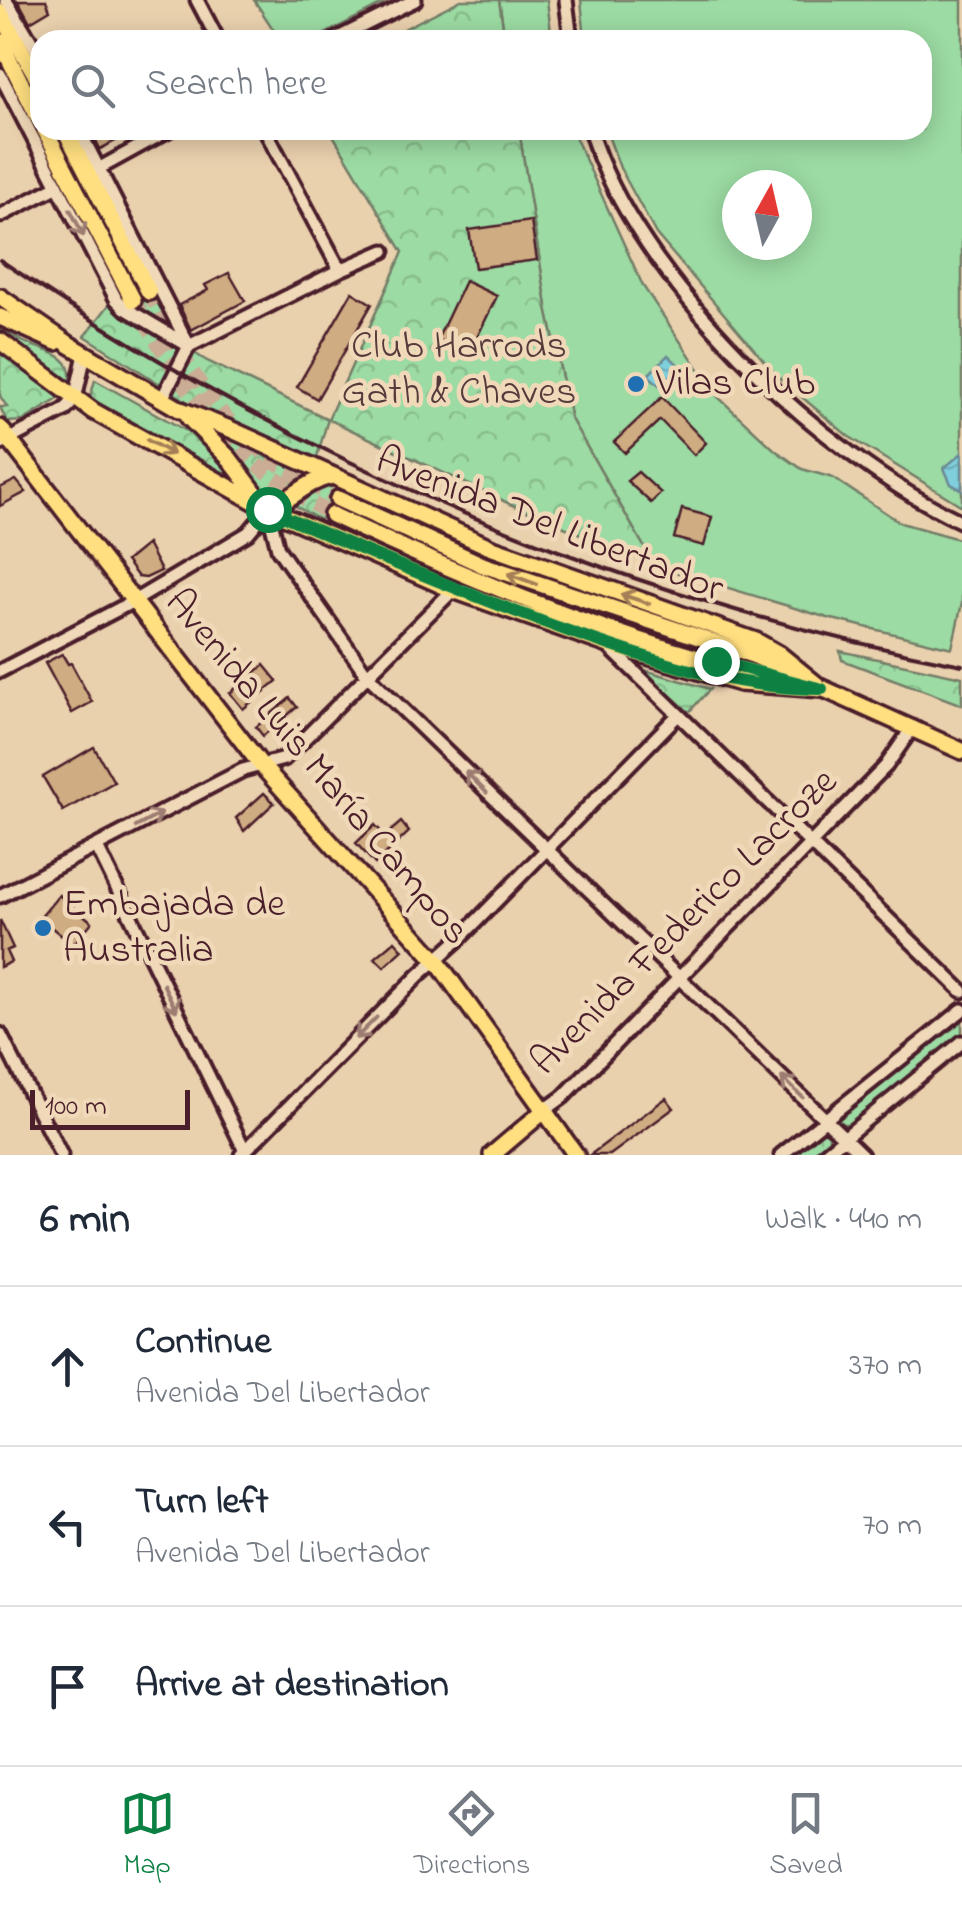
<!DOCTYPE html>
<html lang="en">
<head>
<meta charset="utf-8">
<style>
	:root { --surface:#fff; --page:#f2f2f3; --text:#1f2937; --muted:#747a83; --line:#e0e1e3; --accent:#0b8043 }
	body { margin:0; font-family:"Indie Flower",sans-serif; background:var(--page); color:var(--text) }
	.compass { position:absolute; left:722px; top:170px; width:90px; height:90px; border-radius:50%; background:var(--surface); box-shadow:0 5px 25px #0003; rotate:8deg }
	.scale { position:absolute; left:30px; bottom:25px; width:160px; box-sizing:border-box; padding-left:10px; border:5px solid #4a1f2b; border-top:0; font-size:28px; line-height:35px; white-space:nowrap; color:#4a1f2b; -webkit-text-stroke:8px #f0d9b8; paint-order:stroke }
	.stop { position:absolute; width:30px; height:30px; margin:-22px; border:8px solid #0b8043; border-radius:50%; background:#fff }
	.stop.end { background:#0b8043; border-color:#fff; box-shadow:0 2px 10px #0008 }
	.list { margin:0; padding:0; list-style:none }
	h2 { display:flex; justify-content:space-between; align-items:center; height:130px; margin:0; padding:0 40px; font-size:42px }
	h2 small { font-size:32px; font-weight:400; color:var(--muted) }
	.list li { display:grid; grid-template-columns:65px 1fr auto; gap:30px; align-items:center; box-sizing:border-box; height:160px; padding:0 40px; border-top:2px solid var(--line) }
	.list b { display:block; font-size:38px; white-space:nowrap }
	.list p { margin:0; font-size:32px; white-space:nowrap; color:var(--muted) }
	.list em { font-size:32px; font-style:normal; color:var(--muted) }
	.icon { flex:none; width:55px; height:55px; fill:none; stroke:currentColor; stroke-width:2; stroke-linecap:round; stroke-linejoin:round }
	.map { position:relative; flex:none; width:962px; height:1155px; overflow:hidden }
	.search { position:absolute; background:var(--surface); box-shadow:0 5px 25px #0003; left:30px; right:30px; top:30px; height:110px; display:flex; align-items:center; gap:25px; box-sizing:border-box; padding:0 35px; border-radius:30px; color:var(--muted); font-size:38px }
	.sheet { height:610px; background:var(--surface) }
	nav { display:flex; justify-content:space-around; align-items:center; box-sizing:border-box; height:140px; border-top:2px solid var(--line); background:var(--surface); font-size:28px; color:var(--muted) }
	nav a { display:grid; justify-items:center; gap:5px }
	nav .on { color:var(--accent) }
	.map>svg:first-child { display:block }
	.grass { fill:#9cdba3; stroke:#737d67; stroke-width:2.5; fill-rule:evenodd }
	.forest { fill:url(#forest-crowns); stroke:#737d67; stroke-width:2.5 }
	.water { fill:url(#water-waves); stroke:#6a8995; stroke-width:2.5 }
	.building { fill:#cfac82; stroke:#4a1f2b; stroke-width:2.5 }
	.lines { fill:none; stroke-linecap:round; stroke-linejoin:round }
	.major-tunnel { stroke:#caad94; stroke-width:15; stroke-dasharray:15 8; stroke-linecap:butt }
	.minor-casing { stroke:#4a1f2b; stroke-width:19 }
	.major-casing { stroke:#4a1f2b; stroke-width:22 }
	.minor { stroke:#f0d9b8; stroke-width:11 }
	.major { stroke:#ffdf80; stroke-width:15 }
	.rail { stroke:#4a1f2b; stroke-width:4 }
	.oneway { stroke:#9d7c72 }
	.oneway2 { stroke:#a47f56 }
	.route { stroke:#0b8043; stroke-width:12 }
	.poi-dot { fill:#1f6fb2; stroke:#f0d9b8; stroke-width:4 }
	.labels { text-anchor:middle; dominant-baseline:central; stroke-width:9; stroke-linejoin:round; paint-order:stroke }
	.park-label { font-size:40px; fill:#563b3d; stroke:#f0d9b8 }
	.poi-label { font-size:40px; fill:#4a1f2b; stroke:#f0d9b8; text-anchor:start }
	.street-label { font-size:40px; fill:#4a1f2b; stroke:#f0d9b8 }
</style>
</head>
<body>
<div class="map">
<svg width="962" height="1155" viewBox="0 0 962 1155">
	<defs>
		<pattern id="forest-crowns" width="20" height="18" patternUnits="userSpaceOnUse" patternTransform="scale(2.5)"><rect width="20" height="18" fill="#9cdba3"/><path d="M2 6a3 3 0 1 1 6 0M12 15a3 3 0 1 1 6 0" fill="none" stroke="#88bc8c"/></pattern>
		<pattern id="water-waves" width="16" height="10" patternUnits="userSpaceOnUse" patternTransform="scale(2.5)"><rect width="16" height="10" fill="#7fcfdc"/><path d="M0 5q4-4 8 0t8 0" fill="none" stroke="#6fb1bd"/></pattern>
	</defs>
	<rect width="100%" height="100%" fill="#ead1ae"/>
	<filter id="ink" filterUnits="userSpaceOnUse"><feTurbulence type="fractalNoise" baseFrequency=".01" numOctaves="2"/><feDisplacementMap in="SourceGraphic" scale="20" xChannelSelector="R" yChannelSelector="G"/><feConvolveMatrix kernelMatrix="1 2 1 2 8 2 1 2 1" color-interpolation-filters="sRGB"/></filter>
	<g filter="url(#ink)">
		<!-- grass -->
		<path class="grass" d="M 254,0 L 390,0 L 313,40 L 272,40 L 269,35 L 275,32 Z
			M 499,0 L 547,0 L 552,40 L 505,40 Z
			M 581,0 L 962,0 L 962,506 L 848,436 L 777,376 L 656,234 L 620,168 L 606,130 L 922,130 L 922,40 L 585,40 ZM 737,185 L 797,185 L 797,245 L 737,245 Z
			M 519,130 L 572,130 L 643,286 L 717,396 L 775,450 L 802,469 L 833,478 L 901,523 L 962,540 L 962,603 L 952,648 L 828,618 L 655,566 L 571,419 L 548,313 Z"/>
		<!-- forest -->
		<path class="forest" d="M 461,0 L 499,0 L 505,40 L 382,40 Z
			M 330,130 L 519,130 L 548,313 L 571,419 L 655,566 L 508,503 L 328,419 L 316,460 L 188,402 L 85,336 L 112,301 L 207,361 L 328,419 L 403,252 Z
			M 153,290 L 164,311 L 160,318 L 154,319 L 127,305 Z
			M 0,326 C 7,331 15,337 22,341 C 41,351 75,353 70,381 L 0,332 Z
			M 0,350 L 58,395 L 58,399 L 23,421 L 7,422 L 0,407 L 7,407 L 0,396 Z
			M 95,380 L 192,434 L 234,478 L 90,398 Z
			M 215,429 L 305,473 L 304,476 L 277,499 L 263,492 Z
			M 319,486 L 337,487 L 320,520 L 292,504 Z
			M 840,651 L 962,677 L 962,705 L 842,660 Z
			M 641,669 L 710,689 L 689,712 Z
			M 962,1018 L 962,1034 L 849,1124 L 842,1124 L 837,1117 L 839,1112 Z
			M 821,1129 L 829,1135 L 829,1139 L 810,1155 L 791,1155 Z"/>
		<!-- water -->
		<path class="water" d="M 668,355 L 687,373 L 676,384 L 668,376 L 659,385 L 648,375 Z
			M 962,453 L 962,490 L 951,484 L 944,468 Z"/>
		<!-- building -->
		<path class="building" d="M 18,0 L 46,0 L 50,10 L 30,22 Z
			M 91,130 L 119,130 L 123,137 L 100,149 Z
			M 531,221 L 537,260 L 475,268 L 469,230 Z
			M 229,273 L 245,301 L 191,330 L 179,305 L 208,290 L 205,285 Z
			M 465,281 L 497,296 L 469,354 L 437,340 Z
			M 352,292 L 372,304 L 317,399 L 297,387 Z
			M 662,397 L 706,443 L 694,455 L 660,420 L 625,453 L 614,442 Z
			M 638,472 L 661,493 L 651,503 L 627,481 Z
			M 16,480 L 26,492 L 0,506 L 0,488 Z
			M 682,509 L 712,517 L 704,546 L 674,538 Z
			M 147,544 L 161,571 L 146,578 L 138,577 L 126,561 Z
			M 62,654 L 68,664 L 71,663 L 92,702 L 72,713 L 45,663 Z
			M 264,665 L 277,681 L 243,709 L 230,693 Z
			M 290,698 L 297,707 L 263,736 L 256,727 Z
			M 94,747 L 114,782 L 63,811 L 43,777 Z
			M 264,793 L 274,803 L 244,831 L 236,818 Z
			M 401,822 L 409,832 L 375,864 L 356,843 L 375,825 L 385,836 Z
			M 59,895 L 92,922 L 73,945 L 40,918 Z
			M 0,920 L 13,948 L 6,951 L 11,962 L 0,967 Z
			M 395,941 L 403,950 L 384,967 L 375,958 Z
			M 666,1098 L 674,1108 L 610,1155 L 590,1155 Z"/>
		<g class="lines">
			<!-- major-tunnel -->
			<path class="major-tunnel" d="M 149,292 C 200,394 232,446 338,499
				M 133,300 C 191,401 228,456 332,515"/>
			<defs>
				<path id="minor" d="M 6,0 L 40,56
					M 197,0 L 218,40
					M 566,0 L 571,40
					M 334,40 L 415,0
					M 0,74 L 116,299 L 125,308 L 189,346
					M 79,130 L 189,346
					M 265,130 L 340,270
					M 590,130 C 635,279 823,457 962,522
					M 100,168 L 169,130
					M 0,216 L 58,186
					M 162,399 L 189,346 L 340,270 L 384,251
					M 0,444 L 65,410 L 75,399 L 85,354
					M 268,509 L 278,549 L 367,675 L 862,1155
					M 606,644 L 962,991
					M 0,671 L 134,601 L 248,533 L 268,509
					M 97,847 L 246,1153
					M 0,896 L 243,770 L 284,759 L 453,590
					M 0,1034 L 61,1155
					M 545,1110 L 563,1097 L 886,766 L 913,727
					M 241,1155 L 419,975 L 458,940 L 677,716
					M 781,1155 L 962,1010
					M 823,1155 L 962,1042"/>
				<path id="major" d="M 0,12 L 40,83
					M 0,41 L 40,121
					M 45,130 L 133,300
					M 65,130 L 149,292
					M 0,297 L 70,345 L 181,410 L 230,429 L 490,547 L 756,641 L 779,654 L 822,689
					M 0,317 L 56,342
					M 0,341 L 93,411 L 268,509 L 453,590 L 606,644 L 740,683 L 822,689
					M 189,418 L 229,458 L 259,498
					M 0,428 L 261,765 L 436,960 L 576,1155
					M 338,499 L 483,565 L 755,656 L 795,674
					M 268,509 C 294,499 304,482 332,476
					M 332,515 C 474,582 630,646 784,680
					M 815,685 L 962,751
					M 492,1155 L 545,1110"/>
			</defs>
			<!-- minor casing -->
			<use href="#minor" class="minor-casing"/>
			<!-- major casing -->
			<use href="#major" class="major-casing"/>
			<!-- minor -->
			<use href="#minor" class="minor"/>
			<!-- major -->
			<use href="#major" class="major"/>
			<!-- rail -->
			<path class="rail" d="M 0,260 C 291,458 615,598 962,665"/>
		</g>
		<!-- one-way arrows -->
		<defs><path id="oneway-shaft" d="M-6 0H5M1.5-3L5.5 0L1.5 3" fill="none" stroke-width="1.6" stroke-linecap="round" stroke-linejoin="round" transform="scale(2.5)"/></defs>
		<g class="oneway">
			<use href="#oneway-shaft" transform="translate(77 223) rotate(63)"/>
			<use href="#oneway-shaft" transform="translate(476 782) rotate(-135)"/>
			<use href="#oneway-shaft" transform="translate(149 820) rotate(-28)"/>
			<use href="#oneway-shaft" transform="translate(170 998) rotate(64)"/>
			<use href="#oneway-shaft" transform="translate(366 1028) rotate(135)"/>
			<use href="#oneway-shaft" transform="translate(792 1087) rotate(-136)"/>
		</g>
		<g class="oneway2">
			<use href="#oneway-shaft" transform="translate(160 447) rotate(29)"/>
			<use href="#oneway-shaft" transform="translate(522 579) rotate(-160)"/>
			<use href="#oneway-shaft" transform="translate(635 599) rotate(-162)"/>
		</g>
	</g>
	<g class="lines" filter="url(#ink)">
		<!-- route -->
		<path class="route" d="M 268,509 C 368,553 468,595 571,632 C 652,660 737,690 822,689 L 716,661"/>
	</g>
	<!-- markers -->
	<g class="poi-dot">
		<circle cx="636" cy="384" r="10"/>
		<circle cx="43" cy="928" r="10"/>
	</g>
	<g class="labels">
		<!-- park labels -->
		<g class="park-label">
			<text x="459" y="347">Club Harrods<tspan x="459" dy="46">Gath &amp; Chaves</tspan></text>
		</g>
		<!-- poi labels -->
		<g class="poi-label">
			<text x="656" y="384">Vilas Club</text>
			<text x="63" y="905">Embajada de<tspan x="63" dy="46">Australia</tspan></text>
		</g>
		<!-- street labels -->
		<g class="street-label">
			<text transform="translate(549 526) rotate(21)">Avenida Del Libertador</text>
			<text transform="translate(316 768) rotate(50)">Avenida Luis María Campos</text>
			<text transform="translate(685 923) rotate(-45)">Avenida Federico Lacroze</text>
		</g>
	</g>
</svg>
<svg class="compass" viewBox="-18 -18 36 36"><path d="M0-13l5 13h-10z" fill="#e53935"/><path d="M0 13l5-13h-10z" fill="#747a83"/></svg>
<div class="scale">100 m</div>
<div class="stop" style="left:268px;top:509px"></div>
<div class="stop end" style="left:716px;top:661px"></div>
<div class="search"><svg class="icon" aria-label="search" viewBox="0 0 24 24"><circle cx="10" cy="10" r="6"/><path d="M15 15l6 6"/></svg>Search here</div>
</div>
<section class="sheet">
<h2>6 min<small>Walk · 440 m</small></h2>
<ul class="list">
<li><svg class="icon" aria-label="ahead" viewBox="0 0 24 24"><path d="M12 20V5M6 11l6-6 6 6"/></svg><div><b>Continue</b><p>Avenida Del Libertador</p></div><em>370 m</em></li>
<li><svg class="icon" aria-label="left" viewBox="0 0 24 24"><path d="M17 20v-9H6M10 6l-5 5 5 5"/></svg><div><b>Turn left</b><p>Avenida Del Libertador</p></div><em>70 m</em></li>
<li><svg class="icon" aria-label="arrive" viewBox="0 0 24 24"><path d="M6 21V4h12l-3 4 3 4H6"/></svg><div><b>Arrive at destination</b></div></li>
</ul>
</section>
<nav>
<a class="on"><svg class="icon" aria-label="map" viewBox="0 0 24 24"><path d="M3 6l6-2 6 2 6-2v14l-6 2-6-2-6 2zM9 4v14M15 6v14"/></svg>Map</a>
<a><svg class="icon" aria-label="directions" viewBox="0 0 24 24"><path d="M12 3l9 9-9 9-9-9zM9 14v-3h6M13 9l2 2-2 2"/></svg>Directions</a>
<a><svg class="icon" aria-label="saved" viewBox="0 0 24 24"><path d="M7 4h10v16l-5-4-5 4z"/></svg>Saved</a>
</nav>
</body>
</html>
